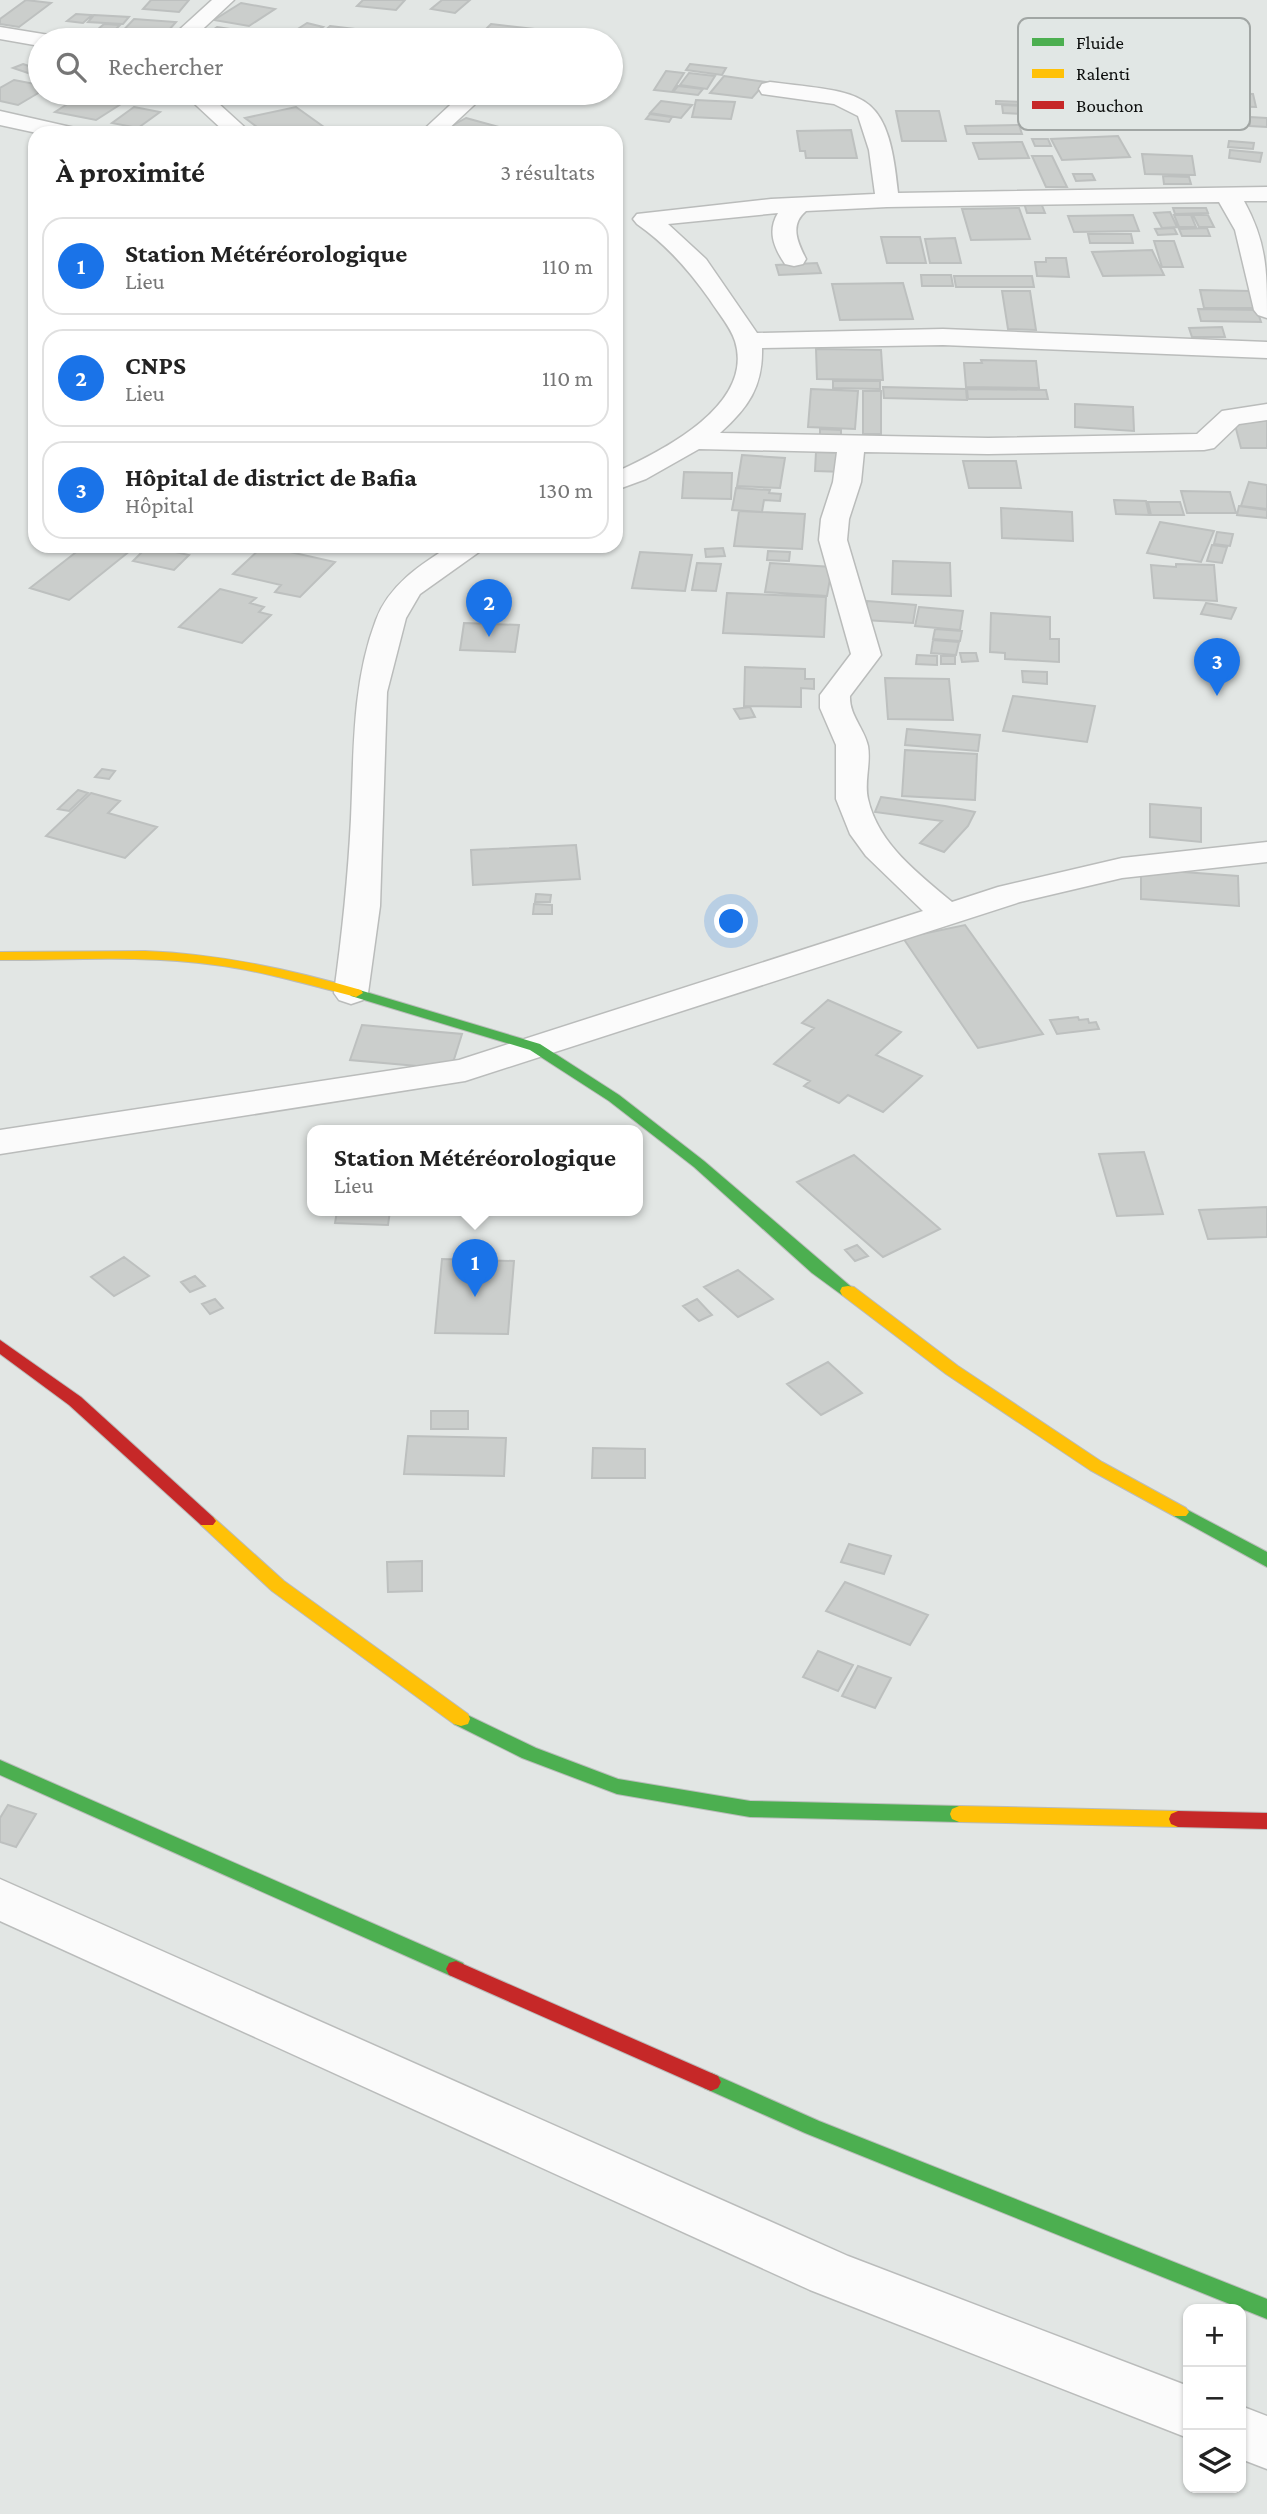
<!DOCTYPE html>
<html lang="fr">
<head>
<meta charset="utf-8">
<style>
	:root { --surface:#fff; --page:#f2f2f2; --text:#222; --muted:#767676; --line:#e0e0e0; --accent:#1a73e8 }
	body { margin:0; font-family:"Crimson Pro",serif; background:var(--page); color:var(--text) }
	.controls { position:absolute; right:21px; bottom:21px; display:grid; overflow:hidden; border-radius:14px; box-shadow:0 2px 5px #0004 }
	.controls button { width:63px; height:63px; display:grid; place-items:center; padding:0; border:0; border-bottom:2px solid var(--line); background:var(--surface); color:var(--text); font:35px sans-serif }
	.you { position:absolute; left:732px; top:922px; width:24px; height:24px; margin:-18px; border:5px solid #fff; border-radius:50%; background:#1a73e8; box-shadow:0 0 0 10px #1a73e833 }
	.badge { display:grid; place-items:center; width:46px; height:46px; border-radius:50%; background:var(--accent); color:#fff; font-size:23px; font-weight:700 }
	.pin { position:absolute; translate:-50% -58px; filter:drop-shadow(0 2px 4px #0008) }
	.pin::after { content:''; position:absolute; top:37px; width:24px; height:21px; background:inherit; clip-path:polygon(0 0,100% 0,50% 100%) }
	.popup { position:absolute; left:307px; top:1125px; width:336px; height:91px; box-sizing:border-box; display:grid; place-content:center; border-radius:14px; background:var(--surface); filter:drop-shadow(0 2px 5px #0005); font-size:23px; white-space:nowrap; color:var(--muted) }
	.popup b { font-size:26px; color:var(--text) }
	.popup::after { content:''; position:absolute; left:50%; top:100%; margin-left:-14px; border:14px solid transparent; border-top-color:var(--surface) }
	.list { margin:0; padding:0; list-style:none }
	h2 { display:flex; justify-content:space-between; align-items:center; height:91px; margin:0; padding:0 28px; font-size:30px }
	h2 small { font-size:23px; font-weight:400; color:var(--muted) }
	.list li { display:grid; grid-template-columns:46px 1fr auto; gap:21px; align-items:center; box-sizing:border-box; height:98px; margin:0 14px 14px; padding:0 14px; border:2px solid var(--line); border-radius:21px }
	.list b { display:block; font-size:26px; white-space:nowrap }
	.list p { margin:0; font-size:23px; white-space:nowrap; color:var(--muted) }
	.list em { font-size:23px; font-style:normal; color:var(--muted) }
	.icon { flex:none; width:38px; height:38px; fill:none; stroke:currentColor; stroke-width:2; stroke-linecap:round; stroke-linejoin:round }
	.map { position:relative; flex:none; width:1267px; height:2514px; overflow:hidden }
	.search { position:absolute; background:var(--surface); box-shadow:0 2px 5px #0004; left:28px; top:28px; width:595px; height:77px; display:flex; align-items:center; gap:18px; box-sizing:border-box; padding:0 24px; border-radius:38px; color:var(--muted); font-size:26px }
	.panel { position:absolute; background:var(--surface); box-shadow:0 2px 5px #0004; left:28px; top:126px; width:595px; height:427px; border-radius:21px }
	.map>svg:first-child { display:block }
	.building { fill:#cbcecc; stroke:#bdc0bf; stroke-width:2 }
	.lines { fill:none; stroke-linecap:round; stroke-linejoin:round }
	.street-casing { stroke:#babcbb; stroke-width:3 }
	.fast-casing { stroke:#babcbb; stroke-width:2 }
	.slow-casing { stroke:#babcbb; stroke-width:2 }
	.jam-casing { stroke:#babcbb; stroke-width:2 }
	.street { fill:#fbfbfb; fill-rule:evenodd }
	.fast { fill:#4caf50; fill-rule:evenodd }
	.slow { fill:#ffc107; fill-rule:evenodd }
	.jam { fill:#c62828; fill-rule:evenodd }
	.key { fill:#e1e7e5; stroke:#a1a6a4; stroke-width:2 }
	.key-label { font-size:19px; fill:#0b0d0c }
</style>
</head>
<body>
<div class="map">
<svg width="1267" height="2514" viewBox="0 0 1267 2514">
	<rect width="100%" height="100%" fill="#e2e6e4"/>
	<!-- building -->
	<path class="building" d="M 26,0 L 51,3 L 19,27 L 0,24 L 0,19 Z
		M 151,0 L 189,0 L 179,12 L 143,9 Z
		M 363,0 L 405,0 L 396,10 L 357,6 Z
		M 442,0 L 470,0 L 455,13 L 431,9 Z
		M 241,3 L 275,9 L 249,26 L 214,20 Z
		M 76,14 L 92,15 L 83,23 L 67,21 Z
		M 94,15 L 129,17 L 123,24 L 88,22 Z
		M 134,19 L 176,22 L 160,40 L 114,40 Z
		M 307,23 L 323,27 L 304,39 L 287,36 Z
		M 104,24 L 120,25 L 113,32 L 97,30 Z
		M 491,24 L 544,30 L 539,36 L 485,30 Z
		M 330,26 L 355,29 L 345,38 L 320,35 Z
		M 217,27 L 256,33 L 247,40 L 199,40 Z
		M 474,29 L 526,36 L 522,40 L 463,40 Z
		M 23,64 L 40,70 L 40,77 L 13,68 Z
		M 690,64 L 726,68 L 722,75 L 686,70 Z
		M 666,71 L 684,73 L 672,92 L 654,90 Z
		M 689,73 L 715,76 L 707,89 L 680,85 Z
		M 724,76 L 766,82 L 752,98 L 710,93 Z
		M 14,80 L 40,85 L 40,92 L 18,105 L 0,101 L 0,88 Z
		M 678,86 L 703,89 L 698,95 L 673,92 Z
		M 1221,93 L 1253,94 L 1256,107 L 1224,106 Z
		M 80,96 L 121,104 L 96,120 L 55,112 Z
		M 696,100 L 735,102 L 731,119 L 692,117 Z
		M 661,101 L 692,105 L 681,118 L 650,113 Z
		M 996,101 L 1030,102 L 1030,105 L 996,104 Z
		M 1002,105 L 1024,106 L 1025,114 L 1003,113 Z
		M 134,107 L 160,112 L 138,128 L 112,123 Z
		M 296,107 L 331,132 L 265,133 L 245,118 Z
		M 896,111 L 939,111 L 946,141 L 902,141 Z
		M 650,114 L 672,117 L 669,122 L 646,119 Z
		M 1250,117 L 1267,118 L 1267,127 L 1250,126 Z
		M 466,118 L 510,130 L 505,133 L 439,133 Z
		M 1019,125 L 1022,134 L 967,134 L 965,126 Z
		M 851,130 L 857,158 L 806,158 L 805,151 L 800,151 L 797,131 Z
		M 1118,136 L 1130,157 L 1062,160 L 1051,139 Z
		M 1032,139 L 1048,139 L 1051,146 L 1035,146 Z
		M 1229,141 L 1254,143 L 1253,149 L 1228,147 Z
		M 1022,142 L 1029,158 L 979,159 L 973,143 Z
		M 1230,150 L 1262,153 L 1260,162 L 1229,158 Z
		M 1142,154 L 1192,156 L 1195,175 L 1145,174 Z
		M 1032,156 L 1052,156 L 1067,187 L 1046,187 Z
		M 1073,174 L 1092,174 L 1095,180 L 1076,181 Z
		M 1163,176 L 1189,177 L 1191,184 L 1164,184 Z
		M 1024,203 L 1041,203 L 1045,213 L 1027,213 Z
		M 1019,208 L 1030,239 L 971,240 L 962,209 Z
		M 1173,208 L 1206,208 L 1208,213 L 1175,214 Z
		M 1170,212 L 1177,227 L 1162,228 L 1154,213 Z
		M 1133,215 L 1139,231 L 1074,232 L 1068,216 Z
		M 1174,215 L 1191,215 L 1196,227 L 1179,227 Z
		M 1193,215 L 1208,215 L 1214,227 L 1199,227 Z
		M 1174,228 L 1177,234 L 1158,235 L 1155,229 Z
		M 1207,228 L 1210,236 L 1182,236 L 1179,229 Z
		M 1088,234 L 1131,234 L 1133,243 L 1090,243 Z
		M 881,237 L 920,237 L 926,263 L 887,263 Z
		M 955,238 L 961,263 L 930,263 L 925,239 Z
		M 1154,241 L 1174,241 L 1183,267 L 1162,267 Z
		M 1152,250 L 1164,275 L 1103,276 L 1092,252 Z
		M 1046,258 L 1066,258 L 1069,277 L 1037,276 L 1035,262 L 1046,262 Z
		M 817,263 L 821,273 L 779,275 L 776,265 Z
		M 921,275 L 951,275 L 953,286 L 922,286 Z
		M 954,276 L 1032,276 L 1034,287 L 956,287 Z
		M 903,283 L 913,319 L 840,320 L 832,284 Z
		M 1200,290 L 1250,291 L 1254,308 L 1204,308 Z
		M 1002,291 L 1030,291 L 1036,330 L 1008,329 Z
		M 1198,309 L 1257,310 L 1261,322 L 1201,321 Z
		M 1222,327 L 1225,337 L 1192,337 L 1189,328 Z
		M 816,349 L 881,350 L 883,380 L 817,379 Z
		M 981,360 L 1036,361 L 1039,388 L 966,387 L 964,363 L 982,363 Z
		M 833,381 L 880,381 L 880,389 L 833,388 Z
		M 883,387 L 966,389 L 967,400 L 884,398 Z
		M 811,389 L 858,391 L 855,429 L 808,427 Z
		M 967,389 L 1046,390 L 1048,399 L 968,399 Z
		M 863,391 L 881,391 L 881,434 L 863,434 Z
		M 1075,404 L 1133,407 L 1134,431 L 1075,427 Z
		M 1233,417 L 1267,417 L 1267,448 L 1241,448 Z
		M 820,429 L 841,430 L 841,436 L 820,435 Z
		M 816,452 L 845,453 L 845,472 L 815,471 Z
		M 742,455 L 785,458 L 780,488 L 737,486 Z
		M 963,461 L 1016,461 L 1021,488 L 969,488 Z
		M 684,472 L 732,473 L 731,499 L 682,498 Z
		M 1249,482 L 1267,485 L 1267,509 L 1241,506 Z
		M 736,488 L 770,490 L 769,493 L 781,494 L 780,501 L 764,500 L 762,512 L 732,510 Z
		M 1181,491 L 1230,492 L 1236,513 L 1187,513 Z
		M 1114,500 L 1146,501 L 1149,515 L 1116,514 Z
		M 1148,502 L 1180,502 L 1184,515 L 1151,515 Z
		M 1239,506 L 1267,510 L 1267,518 L 1237,515 Z
		M 1001,508 L 1072,512 L 1073,541 L 1002,538 Z
		M 739,511 L 805,514 L 802,549 L 734,546 Z
		M 1160,522 L 1214,531 L 1201,562 L 1147,553 Z
		M 1217,532 L 1233,534 L 1230,546 L 1214,544 Z
		M 1212,545 L 1227,547 L 1222,563 L 1207,561 Z
		M 84,546 L 136,546 L 69,600 L 30,588 Z
		M 148,546 L 189,555 L 174,570 L 133,561 Z
		M 263,546 L 335,562 L 300,597 L 275,592 L 281,585 L 233,574 Z
		M 723,548 L 725,556 L 706,557 L 705,549 Z
		M 768,551 L 790,552 L 789,561 L 767,560 Z
		M 640,552 L 692,555 L 685,591 L 632,588 Z
		M 893,561 L 950,563 L 951,596 L 892,594 Z
		M 697,563 L 721,564 L 716,591 L 692,590 Z
		M 770,563 L 832,567 L 827,596 L 765,592 Z
		M 1176,564 L 1214,565 L 1217,601 L 1154,598 L 1151,565 L 1176,567 Z
		M 220,589 L 256,598 L 250,603 L 264,607 L 259,612 L 271,615 L 242,643 L 179,627 Z
		M 727,593 L 826,597 L 824,637 L 723,633 Z
		M 867,601 L 916,605 L 913,623 L 865,620 Z
		M 1206,603 L 1236,608 L 1231,619 L 1201,614 Z
		M 919,607 L 963,611 L 960,630 L 915,626 Z
		M 991,613 L 1050,617 L 1050,639 L 1059,639 L 1059,662 L 1005,659 L 1005,653 L 990,652 Z
		M 464,623 L 519,625 L 515,652 L 460,650 Z
		M 935,629 L 962,631 L 960,641 L 933,639 Z
		M 933,640 L 959,642 L 956,655 L 931,653 Z
		M 960,653 L 976,653 L 978,661 L 962,662 Z
		M 917,655 L 937,656 L 937,665 L 916,664 Z
		M 941,656 L 955,656 L 955,664 L 941,664 Z
		M 745,667 L 805,669 L 805,679 L 814,679 L 814,689 L 801,688 L 801,707 L 744,706 Z
		M 1022,671 L 1047,672 L 1047,684 L 1023,682 Z
		M 885,678 L 949,679 L 953,720 L 888,719 Z
		M 1013,696 L 1095,706 L 1087,742 L 1003,731 Z
		M 750,707 L 755,717 L 740,719 L 734,709 Z
		M 907,729 L 980,735 L 978,751 L 905,745 Z
		M 905,750 L 977,754 L 975,800 L 902,796 Z
		M 102,769 L 115,771 L 109,779 L 95,777 Z
		M 78,790 L 88,793 L 69,811 L 58,809 Z
		M 91,793 L 120,801 L 108,813 L 157,827 L 125,858 L 46,836 Z
		M 881,797 L 945,806 L 975,812 L 968,826 L 944,852 L 920,843 L 942,821 L 875,812 Z
		M 1150,804 L 1201,808 L 1201,842 L 1150,837 Z
		M 576,845 L 580,879 L 473,885 L 471,850 Z
		M 1141,869 L 1238,876 L 1239,906 L 1141,899 Z
		M 536,894 L 551,895 L 550,902 L 535,902 Z
		M 534,904 L 552,905 L 552,914 L 533,914 Z
		M 965,925 L 1043,1034 L 978,1048 L 903,938 Z
		M 828,1000 L 901,1032 L 876,1055 L 922,1076 L 883,1112 L 848,1095 L 839,1103 L 804,1086 L 810,1081 L 774,1064 L 814,1028 L 802,1023 Z
		M 1078,1017 L 1079,1020 L 1088,1019 L 1089,1023 L 1096,1022 L 1099,1029 L 1057,1034 L 1050,1020 Z
		M 362,1025 L 462,1034 L 451,1069 L 350,1060 Z
		M 1144,1152 L 1163,1214 L 1117,1216 L 1099,1154 Z
		M 854,1155 L 940,1229 L 883,1257 L 797,1182 Z
		M 1267,1207 L 1267,1237 L 1208,1239 L 1199,1210 Z
		M 337,1211 L 390,1211 L 388,1225 L 335,1223 Z
		M 857,1245 L 868,1256 L 855,1261 L 845,1250 Z
		M 124,1257 L 149,1276 L 114,1296 L 91,1277 Z
		M 442,1259 L 514,1261 L 508,1334 L 435,1333 Z
		M 738,1270 L 773,1299 L 738,1317 L 704,1287 Z
		M 195,1276 L 205,1286 L 190,1292 L 181,1282 Z
		M 215,1299 L 223,1308 L 210,1314 L 202,1304 Z
		M 697,1299 L 712,1315 L 699,1321 L 683,1306 Z
		M 828,1362 L 862,1393 L 821,1415 L 787,1384 Z
		M 431,1411 L 468,1411 L 468,1429 L 431,1429 Z
		M 408,1436 L 506,1438 L 504,1476 L 404,1474 Z
		M 593,1448 L 645,1449 L 645,1478 L 592,1478 Z
		M 849,1544 L 891,1556 L 884,1574 L 841,1562 Z
		M 422,1561 L 422,1591 L 388,1592 L 387,1562 Z
		M 845,1582 L 928,1615 L 910,1645 L 826,1611 Z
		M 818,1651 L 853,1665 L 838,1691 L 803,1677 Z
		M 858,1666 L 891,1678 L 875,1708 L 842,1696 Z
		M 8,1805 L 36,1814 L 16,1847 L 0,1842 L 0,1818 Z"/>
	<g class="lines">
		<defs>
			<path id="street" d="M 212,0 L 234,0 L 191,40 L 168,40 Z
				M 0,27 L 49,35 L 52,40 L 40,40 L 40,46 L 0,39 Z
				M 770,82 C 864,94 888,87 898,193 L 1267,187 L 1267,201 L 1244,201 C 1267,243 1267,271 1267,318 L 1258,315 L 1254,310 L 1235,230 L 1219,202 L 887,207 L 806,211 C 789,225 798,243 806,259 L 803,264 L 794,266 L 785,264 C 774,248 767,231 778,213 L 668,224 L 706,259 L 757,333 L 943,329 L 1267,342 L 1267,358 L 943,345 L 762,348 C 763,387 748,408 720,433 L 988,438 L 1197,434 L 1222,411 L 1267,404 L 1267,420 L 1239,424 L 1214,448 L 1204,450 L 988,454 L 864,452 L 861,482 L 849,519 L 847,540 L 881,655 L 850,696 C 849,715 864,728 868,746 C 871,764 864,782 868,799 C 878,844 919,874 952,902 L 998,887 L 1122,858 L 1267,842 L 1267,862 L 1122,878 L 1020,902 L 465,1081 L 0,1154 L 0,1130 L 459,1060 L 923,911 L 866,856 L 850,834 L 836,799 L 836,745 L 820,708 L 820,695 L 851,654 L 819,540 L 821,519 L 833,482 L 837,452 L 699,449 L 646,479 L 616,490 L 616,472 C 662,451 755,405 735,341 C 730,326 719,314 710,300 C 689,270 667,245 637,224 L 633,219 L 637,214 L 771,199 L 875,194 L 869,150 L 858,116 L 834,104 L 762,94 L 759,89 L 762,84 Z
				M 183,93 L 207,93 L 251,133 L 226,133 Z
				M 463,93 L 487,93 L 444,133 L 420,133 Z
				M 0,111 L 75,128 L 78,133 L 37,133 L 0,125 Z
				M 450,546 L 483,546 L 479,552 L 420,594 L 406,618 L 387,692 L 380,906 L 368,993 L 363,1000 L 351,1004 L 339,1000 L 334,993 C 342,935 348,878 351,819 C 354,752 352,683 376,620 C 389,585 420,565 450,546 Z
				M 0,1879 L 848,2256 L 1188,2386 L 1188,2438 L 810,2290 L 0,1921 Z
				M 1241,2406 L 1267,2416 L 1267,2469 L 1241,2459 Z"/>
			<path id="fast" d="M 356,989 L 540,1044 L 619,1095 L 704,1161 L 856,1291 L 848,1296 L 842,1295 L 812,1273 L 694,1167 L 609,1101 L 530,1050 L 351,996 L 349,993 L 351,990 Z
				M 1180,1506 L 1267,1552 L 1267,1567 L 1174,1516 L 1171,1512 L 1174,1508 Z
				M 461,1712 L 536,1748 L 618,1779 L 750,1801 L 959,1806 L 966,1809 L 968,1814 L 966,1819 L 959,1822 L 750,1817 L 617,1794 L 522,1758 L 454,1724 L 452,1719 L 454,1714 Z
				M 0,1760 L 463,1963 L 466,1969 L 463,1975 L 456,1977 L 449,1975 L 0,1775 Z
				M 711,2073 L 819,2121 L 1267,2299 L 1267,2319 L 805,2133 L 704,2088 L 701,2082 L 704,2076 Z"/>
			<path id="slow" d="M 145,951 C 220,954 290,969 361,990 L 363,993 L 356,997 C 309,985 263,971 215,965 C 144,955 71,960 0,960 L 0,952 Z
				M 848,1286 L 854,1287 L 958,1366 L 1102,1462 L 1186,1508 L 1189,1512 L 1186,1516 L 1174,1516 L 1090,1470 L 946,1374 L 842,1295 L 840,1291 L 842,1287 Z
				M 207,1515 L 213,1517 L 284,1581 L 468,1714 L 470,1719 L 468,1724 L 461,1726 L 454,1724 L 272,1591 L 201,1525 L 198,1521 L 201,1517 Z
				M 959,1806 L 1178,1811 L 1185,1814 L 1187,1819 L 1185,1824 L 1178,1827 L 959,1822 L 952,1819 L 950,1814 L 952,1809 Z"/>
			<path id="jam" d="M 0,1340 L 81,1397 L 213,1517 L 216,1521 L 213,1525 L 201,1525 L 69,1405 L 0,1354 Z
				M 1178,1811 L 1267,1813 L 1267,1829 L 1178,1827 L 1171,1824 L 1169,1819 L 1171,1814 Z
				M 456,1961 L 718,2076 L 721,2082 L 718,2088 L 711,2091 L 704,2088 L 449,1975 L 446,1969 L 449,1963 Z"/>
		</defs>
		<!-- street casing -->
		<use href="#street" class="street-casing"/>
		<!-- fast casing -->
		<use href="#fast" class="fast-casing"/>
		<!-- slow casing -->
		<use href="#slow" class="slow-casing"/>
		<!-- jam casing -->
		<use href="#jam" class="jam-casing"/>
		<!-- street -->
		<use href="#street" class="street"/>
		<!-- fast -->
		<use href="#fast" class="fast"/>
		<!-- slow -->
		<use href="#slow" class="slow"/>
		<!-- jam -->
		<use href="#jam" class="jam"/>
	</g>
	<!-- legend -->
	<rect x="1018" y="18" width="232" height="112" rx="10" class="key"/>
	<rect x="1032" y="38" width="32" height="8" fill="#4caf50"/>
	<rect x="1032" y="69" width="32" height="9" fill="#ffc107"/>
	<rect x="1032" y="101" width="32" height="8" fill="#c62828"/>
	<g class="key-label">
		<text x="1076" y="49">Fluide</text>
		<text x="1076" y="80">Ralenti</text>
		<text x="1076" y="112">Bouchon</text>
	</g>
</svg>
<div class="controls">
<button>+</button>
<button>−</button>
<button><svg class="icon" aria-label="layers" viewBox="0 0 24 24"><path d="M12 4l9 5-9 5-9-5zM3 14l9 5 9-5"/></svg></button>
</div>
<div class="you"></div>
<div class="pin badge" style="left:475px;top:1297px">1</div>
<div class="popup"><b>Station Météréorologique</b>Lieu</div>
<div class="pin badge" style="left:489px;top:637px">2</div>
<div class="pin badge" style="left:1217px;top:696px">3</div>
<div class="search"><svg class="icon" aria-label="search" viewBox="0 0 24 24"><circle cx="10" cy="10" r="6"/><path d="M15 15l6 6"/></svg>Rechercher</div>
<section class="panel">
<h2>À proximité<small>3 résultats</small></h2>
<ul class="list">
<li><span class="badge">1</span><div><b>Station Météréorologique</b><p>Lieu</p></div><em>110 m</em></li>
<li><span class="badge">2</span><div><b>CNPS</b><p>Lieu</p></div><em>110 m</em></li>
<li><span class="badge">3</span><div><b>Hôpital de district de Bafia</b><p>Hôpital</p></div><em>130 m</em></li>
</ul>
</section>
</div>
</body>
</html>
